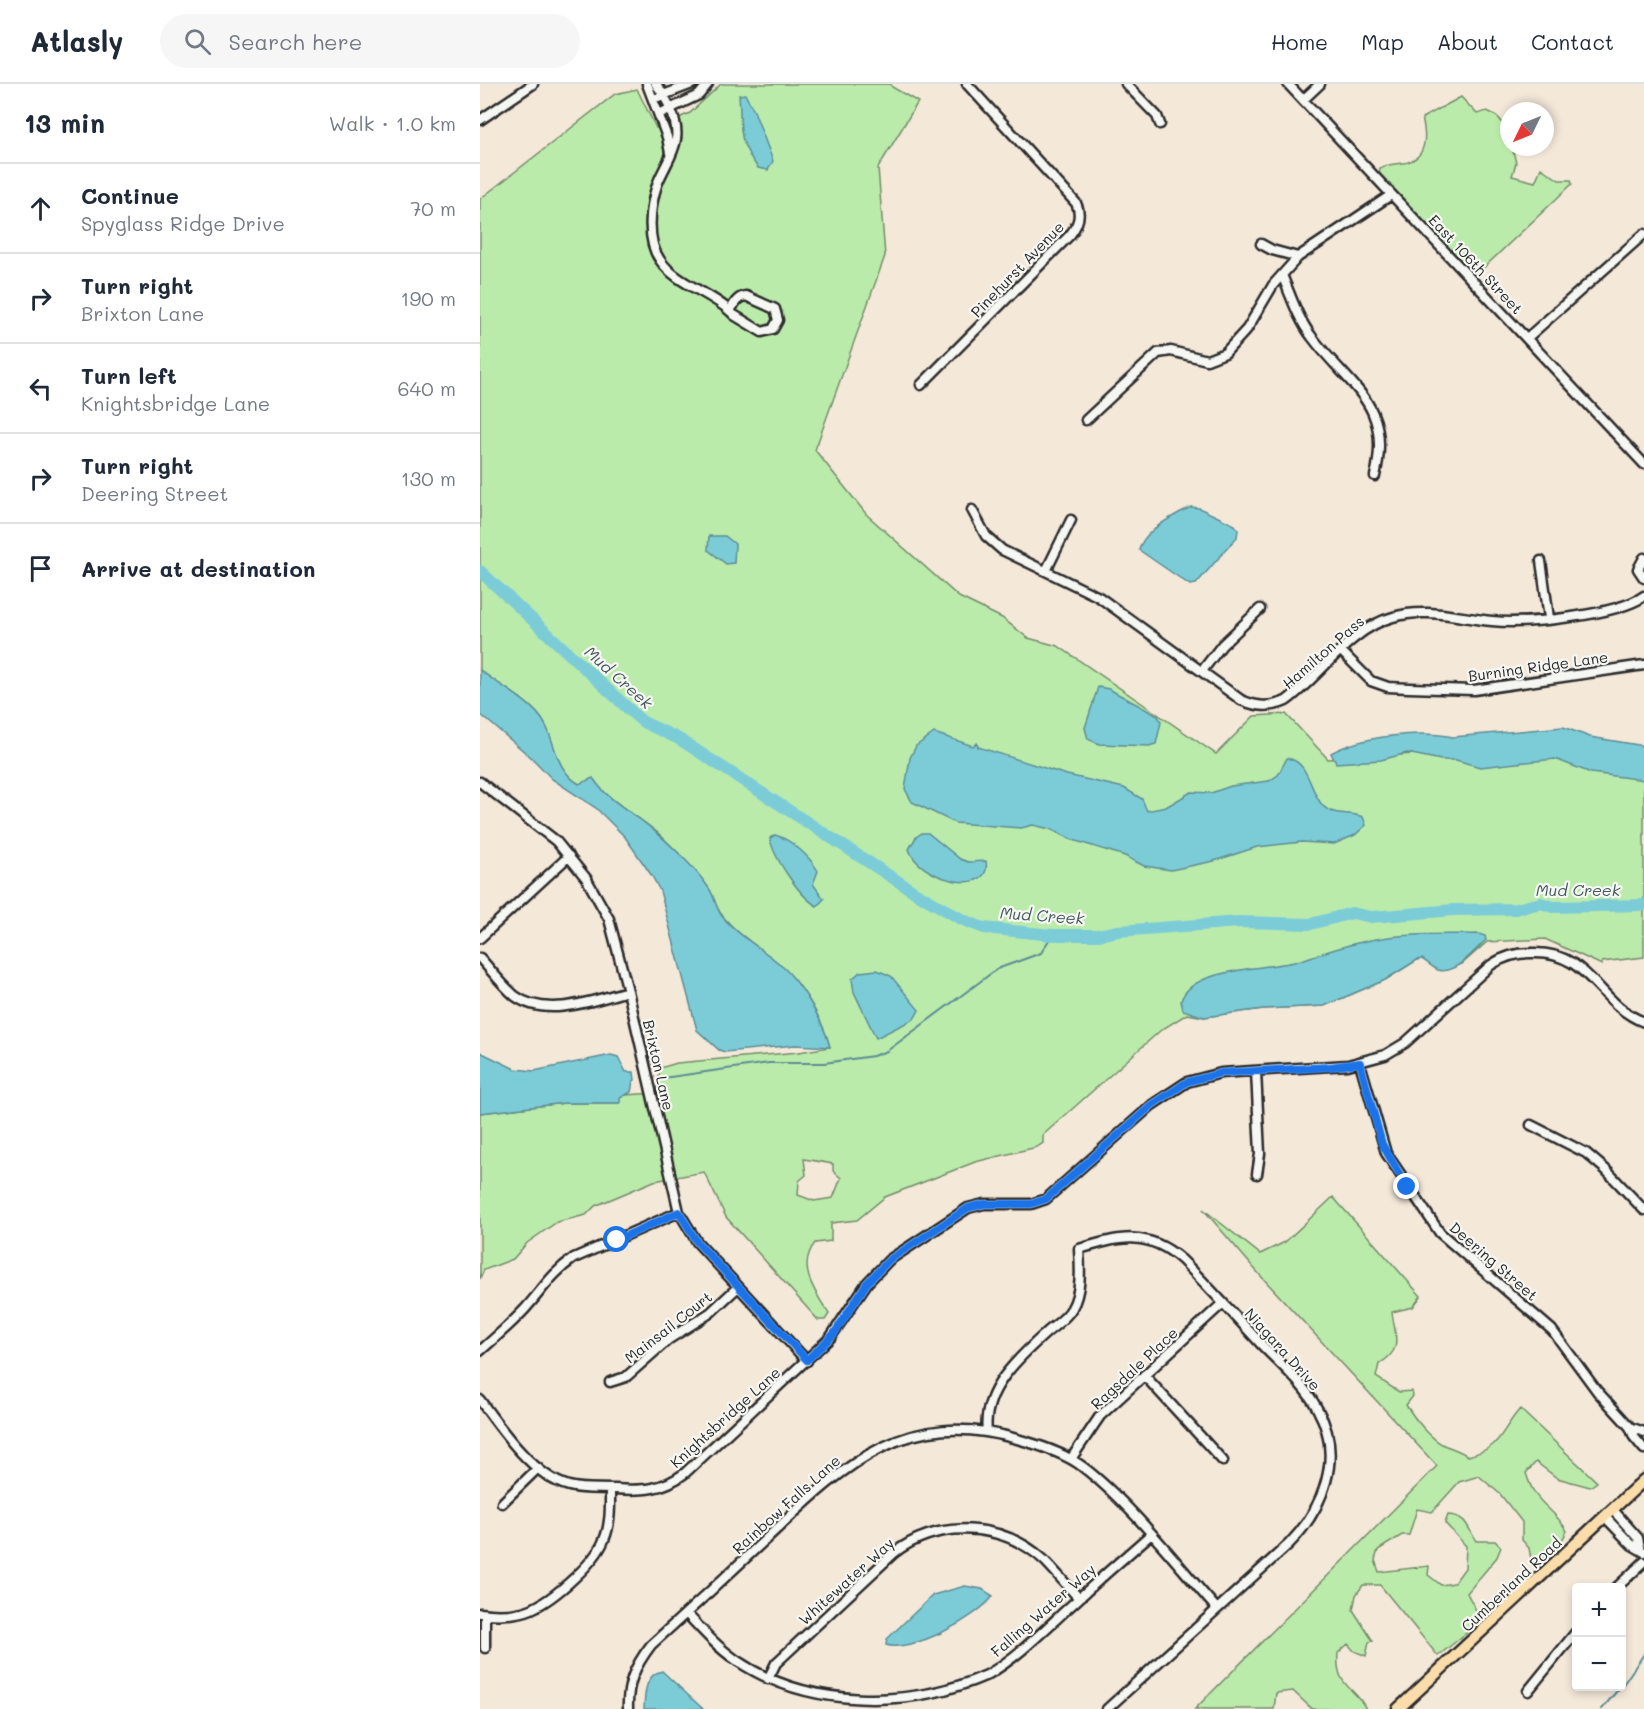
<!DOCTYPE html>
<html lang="en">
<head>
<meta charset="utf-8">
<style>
	:root { --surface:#fff; --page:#f6f6f7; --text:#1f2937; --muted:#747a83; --line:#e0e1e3 }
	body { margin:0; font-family:Mali,sans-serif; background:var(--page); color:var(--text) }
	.controls { position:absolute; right:18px; bottom:18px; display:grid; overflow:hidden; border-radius:6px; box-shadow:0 3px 9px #0003 }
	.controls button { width:54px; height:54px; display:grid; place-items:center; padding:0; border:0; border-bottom:2px solid var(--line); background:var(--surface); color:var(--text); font:30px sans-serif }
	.compass { position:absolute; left:1020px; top:18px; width:54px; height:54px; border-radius:50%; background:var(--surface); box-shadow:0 3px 9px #0003; rotate:227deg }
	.stop { position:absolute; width:18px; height:18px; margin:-14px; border:4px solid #1a73e8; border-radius:50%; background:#fff }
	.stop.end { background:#1a73e8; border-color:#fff; box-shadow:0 2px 6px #0008 }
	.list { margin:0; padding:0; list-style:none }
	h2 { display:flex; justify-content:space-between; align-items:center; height:78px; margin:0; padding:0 24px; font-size:26px }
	h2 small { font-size:20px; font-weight:400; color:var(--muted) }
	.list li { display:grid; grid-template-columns:39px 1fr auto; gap:18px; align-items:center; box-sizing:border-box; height:90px; padding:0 24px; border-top:2px solid var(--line) }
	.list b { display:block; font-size:22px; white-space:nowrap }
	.list p { margin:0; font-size:20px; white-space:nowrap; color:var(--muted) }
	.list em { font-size:20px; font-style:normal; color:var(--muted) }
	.icon { flex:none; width:33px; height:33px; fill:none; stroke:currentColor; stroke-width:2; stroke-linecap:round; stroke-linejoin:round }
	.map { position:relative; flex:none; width:1164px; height:1625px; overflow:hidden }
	header { display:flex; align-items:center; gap:36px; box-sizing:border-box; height:84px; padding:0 30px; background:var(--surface); border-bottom:2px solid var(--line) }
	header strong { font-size:28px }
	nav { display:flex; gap:33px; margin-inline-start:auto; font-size:21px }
	.search { width:420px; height:54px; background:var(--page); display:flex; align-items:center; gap:15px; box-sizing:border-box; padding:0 21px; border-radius:33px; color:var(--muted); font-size:22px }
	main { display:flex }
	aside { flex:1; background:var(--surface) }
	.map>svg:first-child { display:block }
	.green { fill:#bbebaa; stroke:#738b6a; stroke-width:1.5; fill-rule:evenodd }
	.water { fill:#7cccd8; stroke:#5c8c93; stroke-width:1.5 }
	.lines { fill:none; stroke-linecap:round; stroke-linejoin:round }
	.stream { stroke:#5c8c93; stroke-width:2 }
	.river { stroke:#7cccd8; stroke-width:12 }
	.minor-casing { stroke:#2b2b2b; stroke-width:13 }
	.major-casing { stroke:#2b2b2b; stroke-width:15 }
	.minor { stroke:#f6f6f2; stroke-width:8 }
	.major { stroke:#faddab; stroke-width:10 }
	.route { stroke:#1a73e8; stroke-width:8 }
	.labels { text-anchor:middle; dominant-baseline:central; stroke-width:4.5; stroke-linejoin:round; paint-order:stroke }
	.street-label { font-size:15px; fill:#2b2b2b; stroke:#f6f6f2 }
	.water-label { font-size:16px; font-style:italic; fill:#435b5f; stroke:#f6f6f2 }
</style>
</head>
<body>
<header>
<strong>Atlasly</strong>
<div class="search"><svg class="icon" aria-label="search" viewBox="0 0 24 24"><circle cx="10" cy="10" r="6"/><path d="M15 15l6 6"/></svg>Search here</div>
<nav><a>Home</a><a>Map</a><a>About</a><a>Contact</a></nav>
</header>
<main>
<aside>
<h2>13 min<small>Walk · 1.0 km</small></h2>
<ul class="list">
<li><svg class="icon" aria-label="ahead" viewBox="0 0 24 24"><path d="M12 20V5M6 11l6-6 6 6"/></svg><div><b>Continue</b><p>Spyglass Ridge Drive</p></div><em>70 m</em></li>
<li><svg class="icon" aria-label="right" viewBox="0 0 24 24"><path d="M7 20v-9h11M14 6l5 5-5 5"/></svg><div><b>Turn right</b><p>Brixton Lane</p></div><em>190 m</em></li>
<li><svg class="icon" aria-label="left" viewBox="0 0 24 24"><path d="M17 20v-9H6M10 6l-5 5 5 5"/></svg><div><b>Turn left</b><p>Knightsbridge Lane</p></div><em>640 m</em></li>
<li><svg class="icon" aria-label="right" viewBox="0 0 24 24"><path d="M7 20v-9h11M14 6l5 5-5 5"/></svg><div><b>Turn right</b><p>Deering Street</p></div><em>130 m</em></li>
<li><svg class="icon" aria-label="arrive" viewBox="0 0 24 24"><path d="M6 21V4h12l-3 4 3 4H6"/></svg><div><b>Arrive at destination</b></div></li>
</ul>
</aside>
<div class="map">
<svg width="1164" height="1625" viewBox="0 0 1164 1625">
	<rect width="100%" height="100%" fill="#f4e8d9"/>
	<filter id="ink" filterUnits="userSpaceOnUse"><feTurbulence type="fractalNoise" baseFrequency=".0167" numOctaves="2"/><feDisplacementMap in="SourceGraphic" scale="12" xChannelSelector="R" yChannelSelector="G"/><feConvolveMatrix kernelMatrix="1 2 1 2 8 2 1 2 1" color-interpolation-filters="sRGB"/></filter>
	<g filter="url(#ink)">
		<!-- green -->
		<path class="green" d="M 241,0 L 411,0 L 412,3 L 438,18 L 398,84 L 405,172 L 335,366 L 387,431 L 479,513 L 522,534 L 548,554 L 578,562 L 736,670 L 774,632 L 806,630 L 848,675 L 1093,661 L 1164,675 L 1164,873 L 1122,878 L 1122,881 L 1065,855 L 1007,858 L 982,880 L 962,886 L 942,875 L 937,876 L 905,896 L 844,922 L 783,925 L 724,933 L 707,930 L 681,946 L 563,1051 L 563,1059 L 557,1063 L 495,1078 L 405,1113 L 377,1136 L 351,1139 L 351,1157 L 335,1159 C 316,1183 335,1208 349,1230 L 345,1236 L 338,1236 L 246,1133 L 224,1088 L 174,1097 L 115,1122 L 106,1131 L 77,1138 L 47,1159 L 33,1175 L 4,1186 L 0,1195 L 0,1029 L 85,1019 L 139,1019 L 139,1014 L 145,1011 L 177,1009 L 180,984 L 197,979 L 319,968 L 350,963 C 343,937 322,899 301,882 C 282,865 257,851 242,831 C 235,823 234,811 228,803 C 214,783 195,765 178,749 C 164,737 120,710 115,697 L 99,700 C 70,682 77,650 57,629 C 41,611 18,601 0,586 L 0,115 L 135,10 L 157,5 L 176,44 L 210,29 ZM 324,1075 L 353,1080 L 353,1087 L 361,1094 L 353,1114 L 334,1117 L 318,1111 L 319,1097 L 326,1091 Z
			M 981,13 L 997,30 L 1007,27 C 1023,33 1029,47 1029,63 L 1032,63 L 1036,79 L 1032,92 L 1055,98 L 1061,84 L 1079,96 L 1091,96 L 1092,100 L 995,192 L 899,90 L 900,84 C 908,80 915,80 923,79 C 947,76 947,52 942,34 Z
			M 853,1113 L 941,1212 L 933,1223 L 912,1228 C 915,1253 924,1265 899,1280 L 896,1293 L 919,1308 L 932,1307 L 933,1312 L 926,1321 C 934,1334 952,1357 966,1362 C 975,1365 980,1367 988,1372 C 1023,1363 1018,1350 1040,1325 L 1117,1398 L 1110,1403 L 1077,1394 L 1056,1378 L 1046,1389 C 1056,1423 1071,1420 1087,1447 L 1081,1458 L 1059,1479 L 1051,1475 L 1049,1464 L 1042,1456 L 1042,1438 L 1020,1410 L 999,1392 L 979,1398 L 952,1428 L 937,1425 L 929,1451 L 922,1451 L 898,1466 L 895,1476 L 899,1488 L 949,1482 L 948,1491 L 961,1501 L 974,1499 L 985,1484 L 986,1462 L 965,1439 L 968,1431 C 987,1432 987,1443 996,1457 L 1015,1457 L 1021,1463 L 1017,1473 L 987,1509 L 999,1532 L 996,1541 L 958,1572 L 900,1501 L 883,1501 L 876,1511 L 873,1526 L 893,1557 L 889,1558 L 886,1572 L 874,1567 L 868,1560 L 858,1569 C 855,1604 875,1602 886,1625 L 832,1625 L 813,1607 L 796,1609 L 794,1625 L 715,1625 L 957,1382 L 779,1190 L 723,1125 L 780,1170 L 805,1158 Z"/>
		<!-- water -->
		<path class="water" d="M 265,10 L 274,27 L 293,77 L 288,86 L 278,84 C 256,55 262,45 259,11 Z
			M 711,423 L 719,424 L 755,441 L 758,446 L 757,453 L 716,500 L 710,501 L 659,466 C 663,447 694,431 711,423 Z
			M 229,452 L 245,452 L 255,460 L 254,479 L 246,480 L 228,466 Z
			M 0,586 C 18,601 41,611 57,629 C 77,650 71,683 99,700 L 113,694 C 128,718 157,730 178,750 C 195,765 215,784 228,803 C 235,812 235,823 242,832 C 258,852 283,865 302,882 C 322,900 343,937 350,963 L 315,961 L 245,968 L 239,966 L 217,946 L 180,807 L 172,792 L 145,753 L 116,724 L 72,695 L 53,675 L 0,630 Z
			M 618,603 L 629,605 L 678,632 L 681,638 L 676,660 L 669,662 L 619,660 L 608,655 L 605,644 Z
			M 1083,643 L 1110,653 L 1164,662 L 1164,696 L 1111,689 L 1075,675 L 1000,683 L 976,676 L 961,676 L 927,669 L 901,676 L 856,679 L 851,669 C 882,652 939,646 973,653 Z
			M 454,649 L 493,662 L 497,659 L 498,663 L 587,691 L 644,704 L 662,715 L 667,727 L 686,723 L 711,708 L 731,709 L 751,702 L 789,697 L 798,691 L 807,674 C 830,678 829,707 843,722 C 854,733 870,727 883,733 L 886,741 L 875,751 L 854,760 L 822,758 L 777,763 L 734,777 L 691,786 L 664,782 L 645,772 L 593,756 L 570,745 L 553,741 L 541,744 L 475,739 L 432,718 L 425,705 L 430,674 L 436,662 Z
			M 442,749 L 448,749 L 480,775 L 488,778 L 506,777 C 513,814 438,796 429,765 L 436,753 Z
			M 295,751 C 311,755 330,773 338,787 L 333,800 L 344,815 L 337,822 C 320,813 293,773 290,754 Z
			M 999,850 L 1005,852 L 1006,856 C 995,866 975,891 958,886 C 953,884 947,878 942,875 L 937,876 L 905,896 L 844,922 L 783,925 L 724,933 L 703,926 L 701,917 C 710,883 791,885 818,877 C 846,868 874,858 903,854 C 934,849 968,851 999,850 Z
			M 397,886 L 411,892 L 439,926 L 434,935 L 396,954 L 374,908 L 372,895 L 380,888 Z
			M 0,968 L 35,985 L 54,987 L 131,971 L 138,973 L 146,988 L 154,988 L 155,996 L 153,997 L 151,1008 L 140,1014 L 140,1019 L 85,1019 L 0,1029 Z
			M 485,1502 L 502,1505 L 513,1512 C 497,1534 432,1569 406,1561 L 407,1555 L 453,1511 Z
			M 182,1587 L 223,1625 L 164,1625 C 165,1611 164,1591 182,1587 Z"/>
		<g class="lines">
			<!-- stream -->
			<path class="stream" d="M 183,994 L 289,979 L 344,979 L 393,972 L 407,967 L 517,885 L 561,869 L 572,851
				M 1142,1602 L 1164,1570
				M 1122,1625 L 1141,1602"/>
			<!-- river -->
			<path class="river" d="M 0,487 L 155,631 L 163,638 L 199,655 L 436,809 L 483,836 L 504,844 L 572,851 L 618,851 L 638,847 L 759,838 L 831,840 L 872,829 L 891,833 L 917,831 L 973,826 L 1036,825 L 1061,819 L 1073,823 L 1164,821"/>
			<defs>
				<path id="minor" d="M 167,0 L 187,53 L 190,69
					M 176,0 C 186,13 199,37 196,55 C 194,71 182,86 177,101 C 170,122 166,157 180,176 C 196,200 230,208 250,227
					M 646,0 L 677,32 L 680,40
					M 808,0 L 1164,380
					M 173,15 L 212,0
					M 823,16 L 840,0
					M 179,30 L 219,11 L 228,0
					M 0,36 L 53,0
					M 781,160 L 792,166 L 818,173
					M 802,191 C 811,212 818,235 832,253 C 869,303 913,319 895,392
					M 266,212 L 295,225 L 298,236 L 293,245 L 282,248 L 254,231 L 250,227 C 254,220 257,213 266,212 Z
					M 1047,254 L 1164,150
					M 441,301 L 590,151 C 598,141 602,131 596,119 L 487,0
					M 606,336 L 678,269 L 691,267 L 727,276 L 745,269 L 767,245 L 793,201 L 818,173 L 911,111
					M 492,426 L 506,452 L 522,466 L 619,513 L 761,616 C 777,623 790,624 806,617 C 841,592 869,545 913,533 C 946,523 979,534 1012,537 C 1045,541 1138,531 1164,512
					M 1164,474 L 1158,485 L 1164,494
					M 1061,477 L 1069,534
					M 566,487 L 591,436
					M 861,567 L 891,597 L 908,603 L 929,604 L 994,606 L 1164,581
					M 722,587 L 742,561 L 780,525
					M 0,698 L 76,757 L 106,794 L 129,835 L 148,907 L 199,1128 L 217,1158 L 327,1277
					M 0,854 L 89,772
					M 0,874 C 11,886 22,901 35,912 C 66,935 115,916 148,907
					M 880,979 L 906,1069 L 960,1149 L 1072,1246 L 1117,1307 L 1150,1343 L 1154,1353 L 1164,1365
					M 776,987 L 780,1070 L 777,1090
					M 1051,1041 L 1106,1069 L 1125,1085 L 1164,1126
					M 0,1267 C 15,1254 31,1240 45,1225 C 62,1206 73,1188 94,1174 L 199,1128
					M 664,1291 L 743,1377
					M 130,1298 L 146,1293 L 189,1255 L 230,1229 L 258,1203
					M 0,1316 C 20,1344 54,1393 89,1402 C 103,1406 120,1404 135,1405 C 162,1407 183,1406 205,1389 L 350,1254 L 387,1199 L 409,1176 L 488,1124 L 504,1120 L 551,1120 L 566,1115 L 672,1021 L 707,998 L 741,989 L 868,981 L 905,971 L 925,959 L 1011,881 C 1024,872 1036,869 1051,869 C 1110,866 1118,921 1164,938
					M 1150,1343 L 1164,1348
					M 507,1348 C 502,1307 537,1275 566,1249 C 575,1241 586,1235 592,1224 C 602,1206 600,1184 599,1165 C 639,1153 667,1145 702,1176 C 729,1203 755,1232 781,1260 C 800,1280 825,1301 838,1326 C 864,1373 843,1425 809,1460 L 627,1625
					M 591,1375 L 620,1332 L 743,1219
					M 22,1419 L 58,1384
					M 1133,1426 L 1158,1454 L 1160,1463
					M 1125,1433 L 1152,1461 L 1164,1468
					M 1136,1504 L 1164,1478
					M 0,1529 C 13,1531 29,1531 42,1528 C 67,1523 115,1479 124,1456 C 131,1440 130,1421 130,1405
					M 206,1529 C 222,1546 237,1563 256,1576 C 328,1625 430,1625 507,1591 C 536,1574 560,1550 585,1527 C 613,1501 641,1476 670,1451
					M 5,1564 L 5,1530
					M 288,1595 L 296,1579 L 414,1469 C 459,1435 522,1438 564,1476 C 576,1488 587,1502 599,1514
					M 1048,1607 L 1096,1548
					M 148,1625 C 147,1599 155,1582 171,1561 C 210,1526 249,1490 287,1454 C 363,1383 423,1322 537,1355 C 559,1361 585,1369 603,1383 C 650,1419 697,1480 737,1525"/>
				<path id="major" d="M 918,1625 L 1164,1396"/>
			</defs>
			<!-- minor casing -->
			<use href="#minor" class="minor-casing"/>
			<!-- major casing -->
			<use href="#major" class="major-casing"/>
			<!-- minor -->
			<use href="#minor" class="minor"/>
			<!-- major -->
			<use href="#major" class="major"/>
		</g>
	</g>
	<g class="lines" filter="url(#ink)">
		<!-- route -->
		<path class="route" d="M 137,1156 L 199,1128 L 217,1158 L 327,1276 L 354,1250 L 387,1199 L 409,1176 L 488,1124 L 504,1120 L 551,1120 L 566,1115 L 672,1021 L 707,998 L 741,989 L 850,983 L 880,979 L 902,1060 L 927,1103"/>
	</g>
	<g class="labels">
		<!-- street labels -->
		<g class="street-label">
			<text transform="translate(996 180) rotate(47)">East 106th Street</text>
			<text transform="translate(537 185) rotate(-46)">Pinehurst Avenue</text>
			<text transform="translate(843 568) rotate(-41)">Hamilton Pass</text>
			<text transform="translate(1058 582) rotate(-8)">Burning Ridge Lane</text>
			<text transform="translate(179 981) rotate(77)">Brixton Lane</text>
			<text transform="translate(1014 1177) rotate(41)">Deering Street</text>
			<text transform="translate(188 1243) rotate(-38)">Mainsail Court</text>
			<text transform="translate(803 1265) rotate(48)">Niagara Drive</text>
			<text transform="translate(654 1284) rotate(-43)">Ragsdale Place</text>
			<text transform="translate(245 1333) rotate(-42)">Knightsbridge Lane</text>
			<text transform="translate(306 1420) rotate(-42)">Rainbow Falls Lane</text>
			<text transform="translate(366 1497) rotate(-42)">Whitewater Way</text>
			<text transform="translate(1031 1500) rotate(-43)">Cumberland Road</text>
			<text transform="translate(563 1526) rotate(-41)">Falling Water Way</text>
		</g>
		<!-- water labels -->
		<g class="water-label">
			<text transform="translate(139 593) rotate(42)">Mud Creek</text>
			<text x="1098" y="805">Mud Creek</text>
			<text transform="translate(562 831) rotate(4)">Mud Creek</text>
		</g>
	</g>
</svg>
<div class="controls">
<button>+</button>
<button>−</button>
</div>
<svg class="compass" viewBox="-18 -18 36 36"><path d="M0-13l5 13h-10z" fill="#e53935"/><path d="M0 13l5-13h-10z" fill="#747a83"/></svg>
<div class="stop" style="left:137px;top:1156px"></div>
<div class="stop end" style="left:927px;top:1103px"></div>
</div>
</main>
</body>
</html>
